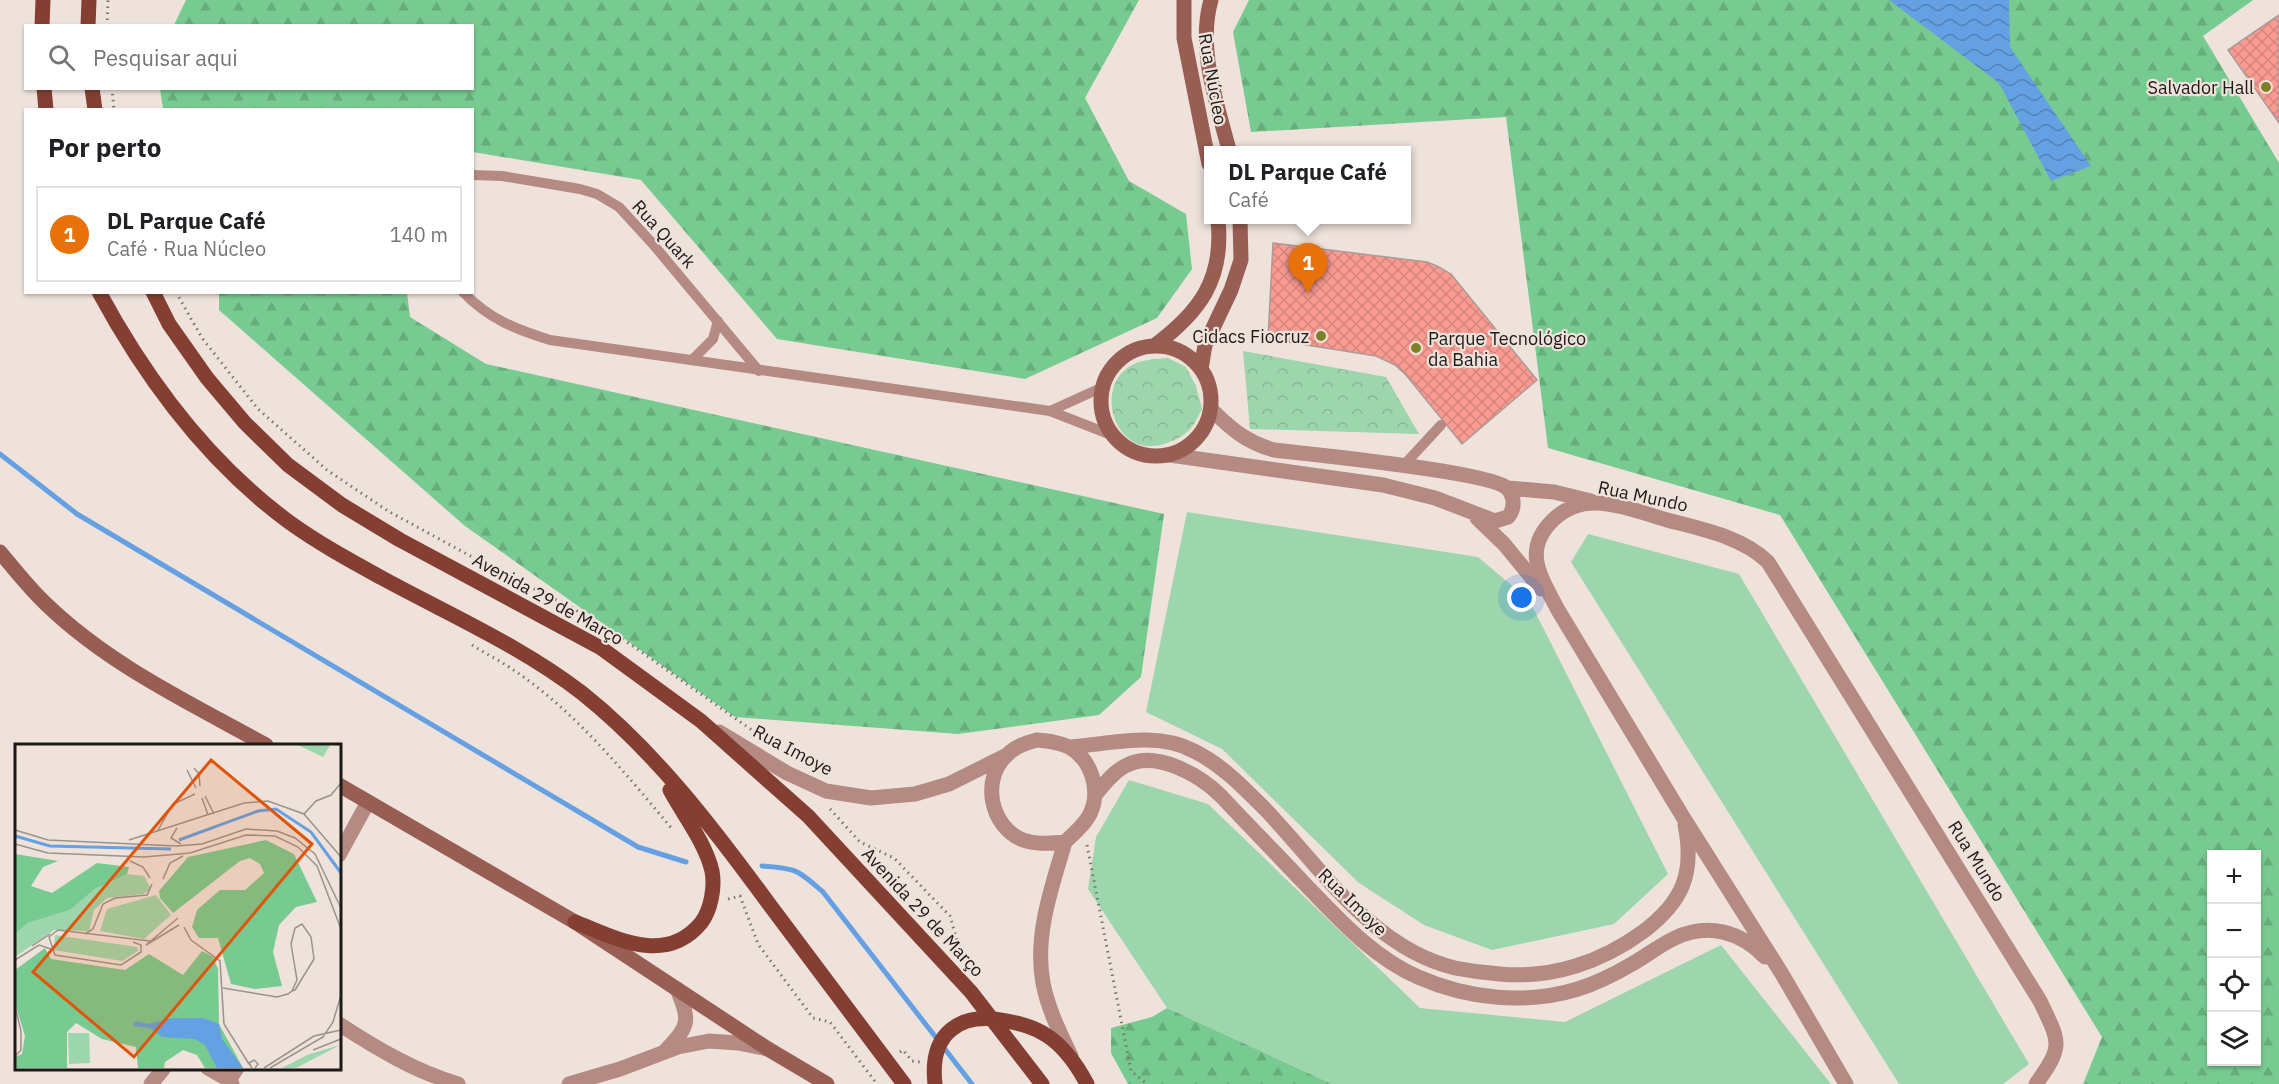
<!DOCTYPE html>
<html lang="pt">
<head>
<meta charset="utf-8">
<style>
	:root { --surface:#fff; --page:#f2f2f2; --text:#202124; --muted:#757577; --line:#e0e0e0; --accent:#1a73e8 }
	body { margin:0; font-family:"IBM Plex Sans",sans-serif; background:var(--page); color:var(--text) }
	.controls { position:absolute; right:18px; bottom:18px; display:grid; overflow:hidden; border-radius:0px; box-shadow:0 2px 4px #0004 }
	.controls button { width:54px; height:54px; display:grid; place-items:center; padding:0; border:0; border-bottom:2px solid var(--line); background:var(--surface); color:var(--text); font:30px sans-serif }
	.you { position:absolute; left:1522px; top:598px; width:21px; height:21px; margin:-15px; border:4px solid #fff; border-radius:50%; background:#1a73e8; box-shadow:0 0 0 9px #1a73e833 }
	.badge { display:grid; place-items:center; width:39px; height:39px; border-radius:50%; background:var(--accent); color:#fff; font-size:20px; font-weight:700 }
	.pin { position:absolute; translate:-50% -50px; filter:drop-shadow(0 2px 3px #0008) }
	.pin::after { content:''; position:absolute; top:32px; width:21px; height:18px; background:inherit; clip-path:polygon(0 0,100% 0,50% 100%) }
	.popup { position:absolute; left:1204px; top:146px; width:207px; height:78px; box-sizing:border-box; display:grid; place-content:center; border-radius:0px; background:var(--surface); filter:drop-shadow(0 2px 4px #0005); font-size:20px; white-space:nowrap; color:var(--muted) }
	.popup b { font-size:22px; color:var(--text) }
	.popup::after { content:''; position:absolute; left:50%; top:100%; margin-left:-12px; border:12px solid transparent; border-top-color:var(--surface) }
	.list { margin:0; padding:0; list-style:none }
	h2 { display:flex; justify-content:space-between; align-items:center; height:78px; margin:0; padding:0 24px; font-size:26px }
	h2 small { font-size:20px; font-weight:400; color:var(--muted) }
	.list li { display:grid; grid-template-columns:39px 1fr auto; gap:18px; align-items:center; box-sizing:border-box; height:96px; margin:0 12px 12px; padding:0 12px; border:2px solid var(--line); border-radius:0px }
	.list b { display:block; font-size:22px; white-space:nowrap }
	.list p { margin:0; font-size:20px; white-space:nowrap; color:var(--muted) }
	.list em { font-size:20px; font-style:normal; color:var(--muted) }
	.icon { flex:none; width:33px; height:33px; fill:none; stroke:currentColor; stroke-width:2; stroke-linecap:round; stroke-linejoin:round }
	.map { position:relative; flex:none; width:2279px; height:1084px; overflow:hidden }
	.search { position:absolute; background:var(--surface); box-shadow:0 2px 4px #0004; left:24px; top:24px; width:450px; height:66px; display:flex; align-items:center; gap:15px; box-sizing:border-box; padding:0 21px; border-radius:0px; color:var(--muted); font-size:22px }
	.panel { position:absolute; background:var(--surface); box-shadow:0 2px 4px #0004; left:24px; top:108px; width:450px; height:186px; border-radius:0px }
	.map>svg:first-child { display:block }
	.grass { fill:#9dd6ac }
	.forest { fill:url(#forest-firs); fill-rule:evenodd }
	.park { fill:url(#park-crowns) }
	.water { fill:url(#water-waves) }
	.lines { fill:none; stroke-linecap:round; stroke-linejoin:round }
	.stream { stroke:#65a0e2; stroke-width:5 }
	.building { fill:url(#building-cross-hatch); stroke:#a99c9a; stroke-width:1.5 }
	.path { stroke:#7c7470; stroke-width:3; stroke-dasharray:1.5 4.5; stroke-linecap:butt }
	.lane { stroke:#b48a82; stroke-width:10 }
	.street { stroke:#b48a82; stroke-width:15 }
	.secondary { stroke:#995e53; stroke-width:15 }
	.primary { stroke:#843e32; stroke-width:15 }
	.poi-dot { fill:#7f7f27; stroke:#eee2db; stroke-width:2 }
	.labels { text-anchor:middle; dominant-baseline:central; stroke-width:4.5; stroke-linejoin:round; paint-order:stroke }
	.street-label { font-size:18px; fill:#1d1917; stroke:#eee2db }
	.poi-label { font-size:18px; fill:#1d1917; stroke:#eee2db; text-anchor:end }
	.inset-river { fill:none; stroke:#65a0e2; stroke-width:3 }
	.inset-road { fill:none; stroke:#9a928d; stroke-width:1.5 }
	.view { fill:#de560d; fill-opacity:0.15; stroke:#de560d; stroke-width:3 }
	.inset-edge { fill:none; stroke:#1d1917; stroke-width:3 }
</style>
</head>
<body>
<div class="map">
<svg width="2279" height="1084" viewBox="0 0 2279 1084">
	<defs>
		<pattern id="forest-firs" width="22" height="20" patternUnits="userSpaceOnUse" patternTransform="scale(1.5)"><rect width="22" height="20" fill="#77ca90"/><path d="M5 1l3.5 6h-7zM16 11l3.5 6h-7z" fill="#66ad7b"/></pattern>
		<pattern id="park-crowns" width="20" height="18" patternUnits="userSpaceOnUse" patternTransform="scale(1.5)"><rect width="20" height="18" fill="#9dd6ac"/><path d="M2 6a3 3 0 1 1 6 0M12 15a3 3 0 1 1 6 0" fill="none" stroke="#87b793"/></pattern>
		<pattern id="water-waves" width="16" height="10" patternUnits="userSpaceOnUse" patternTransform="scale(1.5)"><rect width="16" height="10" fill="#65a0e2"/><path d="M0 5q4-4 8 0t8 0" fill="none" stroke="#5382b6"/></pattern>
		<pattern id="building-cross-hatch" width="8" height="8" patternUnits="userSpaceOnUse" patternTransform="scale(1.5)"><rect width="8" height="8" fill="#fa9b92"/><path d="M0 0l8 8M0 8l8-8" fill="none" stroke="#d6857d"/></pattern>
	</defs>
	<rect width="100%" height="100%" fill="#eee2db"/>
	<!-- grass -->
	<path class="grass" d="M 1187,512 L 1478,557 L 1529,600 L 1668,874 L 1614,924 L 1492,950 L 1424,925 L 1359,883 L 1222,749 L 1146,712 Z
		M 1588,534 L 1739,574 L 2029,1064 L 2003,1084 L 1899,1084 L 1571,562 Z
		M 1129,780 L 1208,804 L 1420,1008 L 1565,1022 L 1721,945 L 1831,1084 L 1332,1084 L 1167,1008 L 1088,889 L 1096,837 Z"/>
	<!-- forest -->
	<path class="forest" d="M 186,0 L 1139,0 L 1085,98 L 1129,181 L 1186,214 L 1192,269 L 1157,318 L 1025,379 L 777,339 L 641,180 L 473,152 L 472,110 L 163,109 L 160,89 L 472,88 L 472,26 L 174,25 Z
		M 1249,0 L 2253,0 L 2203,36 L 2279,163 L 2279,1084 L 2083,1084 L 2102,1037 L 1780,515 L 1548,448 L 1506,117 L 1251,132 L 1233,32 ZM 2212,854 L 2256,854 L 2256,1062 L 2212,1062 Z
		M 219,293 L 407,293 L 410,317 L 486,364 L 1164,514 L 1141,677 L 1099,715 L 958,734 L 735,717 L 465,526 L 219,310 Z
		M 1167,1008 L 1332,1084 L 1128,1084 L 1111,1053 L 1111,1028 L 1152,1017 Z"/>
	<!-- park -->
	<path class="park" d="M 1243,351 L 1386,377 L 1419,434 L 1250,429 Z
		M 1168,358 L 1186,367 L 1196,386 L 1202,409 C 1191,431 1187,436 1164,444 C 1115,460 1092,386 1132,365 C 1143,359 1156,359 1168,358 Z"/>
	<!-- water -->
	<path class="water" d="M 1889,0 L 2009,0 L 2010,47 L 2091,166 L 2051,181 L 1999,83 Z"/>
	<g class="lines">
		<!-- stream -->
		<path class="stream" d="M 0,454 L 77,514 L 638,847 L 686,862
			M 762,866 C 796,868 798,870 823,892 L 972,1084"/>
	</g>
	<!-- building -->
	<path class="building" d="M 2279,15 L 2279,123 L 2228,50 Z
		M 1273,243 L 1427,262 L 1437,266 L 1451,274 L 1537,380 L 1462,444 L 1406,375 L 1395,365 L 1376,356 L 1268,339 Z"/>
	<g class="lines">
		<!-- path -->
		<path class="path" d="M 107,26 L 108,0
			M 112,88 L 114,110
			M 176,292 L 202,338 L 258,409 L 327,470 L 388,511 L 498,571 L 571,607 L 633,646 L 756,733
			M 472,645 C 486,654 501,661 515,671 C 577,713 625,773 673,830
			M 830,809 L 860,842 L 894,858 L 950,916 L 961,955
			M 1087,845 L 1131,1071 L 1147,1084
			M 728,899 L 740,896 L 758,944 L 813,1018 L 830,1022 L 877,1084
			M 900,1052 L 903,1050 L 912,1061 L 920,1062"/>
		<!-- lane -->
		<path class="lane" d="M 472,175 L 502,176 L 580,189 L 597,194 L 619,207 L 652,243 L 759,371
			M 463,292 C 489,319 515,329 550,340 L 1050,411 L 1114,436
			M 693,359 L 713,339 L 718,321
			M 1050,411 L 1103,387
			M 1403,466 L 1441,425"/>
		<!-- street -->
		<path class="street" d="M 1170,455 L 1383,485 L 1435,498 L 1495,521 L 1508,517 C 1515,509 1515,496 1507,488 C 1490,472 1309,454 1274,450 C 1246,442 1231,429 1211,409
			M 1508,488 L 1554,492 L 1591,501
			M 1477,518 L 1504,544 L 1541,589
			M 719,732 L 787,773 L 826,791 L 871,798 L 915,794 L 949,784 L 1007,755
			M 1037,740 C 1048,741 1059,742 1069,747 C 1092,760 1101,791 1090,814 C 1084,826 1074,833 1065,842 C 1051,843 1037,845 1023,840 C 990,827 980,778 1008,754 C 1016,746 1026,743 1037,740 Z
			M 1070,747 C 1111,744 1156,731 1194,751 C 1222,765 1242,786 1264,808 C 1320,866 1371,948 1455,968 C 1470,971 1485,973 1500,974 C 1552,979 1602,962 1644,931 C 1682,902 1695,874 1685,825
			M 1095,795 C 1104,785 1112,773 1125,766 C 1155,749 1200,775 1221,796 C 1248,825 1276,853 1303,882 C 1337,917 1372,957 1418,977 C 1468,999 1526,1005 1578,989 C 1597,983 1615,974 1632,964 C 1646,956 1660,945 1675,938 C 1708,922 1741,932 1765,957
			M 1065,842 C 1052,887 1034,935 1043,983 C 1048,1009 1060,1033 1071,1056
			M 339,855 L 368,802
			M 339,1024 C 376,1048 416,1072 458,1084
			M 666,1050 C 690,1025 690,1021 677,989
			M 208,1068 L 229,1080
			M 151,1084 L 164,1068
			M 232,1084 L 229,1080 L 237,1068
			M 569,1084 L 620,1069 L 678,1047 L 709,1041 L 738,1043 L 768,1049
			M 1846,1084 L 1782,974 L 1683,817 L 1558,610 C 1541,577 1521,550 1554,519 C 1565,509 1579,503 1595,503 C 1617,503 1646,514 1667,520 C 1701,529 1743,537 1768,562 L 2040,1001 C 2060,1043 2064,1045 2036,1084"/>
		<!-- secondary -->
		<path class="secondary" d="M 1184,0 L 1184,38 L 1209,164
			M 1211,0 C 1197,49 1217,103 1229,150
			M 1154,346 C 1200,312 1224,279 1218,220
			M1101 401a55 55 0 1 1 110 0a55 55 0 1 1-110 0Z
			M 1201,369 L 1205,345 L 1231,290 L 1241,260 L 1240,220
			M 0,552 C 15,570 29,588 46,604 C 109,665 190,703 266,745
			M 339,785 L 575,922 L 768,1049 L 827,1084"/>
		<!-- primary -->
		<path class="primary" d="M 42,26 L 43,0
			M 88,26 L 89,0
			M 44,88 L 46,110
			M 92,88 L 95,110
			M 99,292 C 146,379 209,463 289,522 C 318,543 351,561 382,578 C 450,615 521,646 582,693 C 655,751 714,829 769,904 C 814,964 859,1024 904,1084
			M 153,292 L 169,324 L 207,378 L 245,423 L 288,465 L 342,505 L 400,540 L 601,648 L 701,721 L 808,816 L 971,992 L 1042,1084
			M 575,922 C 616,938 665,966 701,923 C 711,910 715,887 712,871 C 705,842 684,816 670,790
			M 935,1084 C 929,1033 960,1011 1007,1021 C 1021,1024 1034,1027 1046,1035 C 1065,1047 1077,1065 1087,1084"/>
	</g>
	<!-- markers -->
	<g class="poi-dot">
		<circle cx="2266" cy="87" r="6"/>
		<circle cx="1321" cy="336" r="6"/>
		<circle cx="1416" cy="348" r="6"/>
	</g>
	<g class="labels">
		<!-- street labels -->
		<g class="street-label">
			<text transform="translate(1213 79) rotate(80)">Rua Núcleo</text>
			<text transform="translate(664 234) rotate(48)">Rua Quark</text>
			<text transform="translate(1643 496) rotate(12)">Rua Mundo</text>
			<text transform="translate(548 599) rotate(29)">Avenida 29 de Março</text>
			<text transform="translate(793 750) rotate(28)">Rua Imoye</text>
			<text transform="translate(1977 861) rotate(58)">Rua Mundo</text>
			<text transform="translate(1353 902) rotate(44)">Rua Imoye</text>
			<text transform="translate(923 912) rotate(47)">Avenida 29 de Março</text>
		</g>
		<!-- poi labels -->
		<g class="poi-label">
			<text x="2254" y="87">Salvador Hall</text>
			<text x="1309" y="336">Cidacs Fiocruz</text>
			<text x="1428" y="338" text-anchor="start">Parque Tecnológico<tspan x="1428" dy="21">da Bahia</tspan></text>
		</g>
	</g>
	<!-- overview -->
	<g transform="translate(15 744)">
		<rect width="326" height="326" fill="#eee2db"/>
		<path d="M 283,1 L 315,1 L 308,13 ZM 112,130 L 129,132 L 136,145 L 128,150 L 92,154 L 79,166 L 74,187 L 39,186 L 0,213 L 0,190 L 13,179 L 55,166 L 80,145 ZM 141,151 L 156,171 L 129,195 L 85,187 L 92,165 ZM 40,191 L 122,203 L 123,207 L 107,217 L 39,206 ZM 53,289 L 74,289 L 75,319 L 54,320 ZM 325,301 L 281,324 L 267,324 L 292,311 Z" fill="#9dd6ac"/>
		<path d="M 251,96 L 279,110 L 302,158 L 281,163 L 264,181 L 258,208 L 267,242 L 240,245 L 216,240 L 203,194 L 184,194 L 177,183 L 182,166 L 205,146 L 230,146 L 249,129 L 245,120 L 235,114 L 225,117 L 158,169 L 145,154 L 144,147 L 173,113 ZM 0,110 L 43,117 L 28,123 L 16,142 L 37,149 L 82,119 L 114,123 L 112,130 L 80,145 L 55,166 L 13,179 L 0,190 ZM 30,204 L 36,215 L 110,226 L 134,210 L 168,231 L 187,207 L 198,213 L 203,225 L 204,280 L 228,324 L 190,324 L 182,311 L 168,306 L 150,318 L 149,324 L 123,324 L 121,303 L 87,295 L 61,279 L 52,288 L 52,324 L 0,324 L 0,313 L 7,310 L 10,292 L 0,259 L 0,226 Z" fill="#77ca90"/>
		<path d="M 158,274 L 188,274 L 204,280 L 207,295 L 228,324 L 202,324 L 190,301 L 180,295 L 147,293 L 135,284 L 118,282 L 120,277 L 133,280 Z" fill="#65a0e2"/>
		<path class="inset-river" d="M 0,92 L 35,102 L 156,105M 164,96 L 243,67 L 261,65 L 296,88 L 326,129"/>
		<path class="inset-road" d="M 179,24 L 184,30 L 185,42M 172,26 L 181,44M 190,52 L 199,70M 187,54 L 193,71M 289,70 L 301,57 L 316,51 L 326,39M 162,84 L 156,94 L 166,100M 0,86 L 33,96 L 161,102 L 187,100 L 231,85 L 262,87 L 280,94 L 300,110 L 326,164M 143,86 L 158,60 L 180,50M 114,96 L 229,59 L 253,57 L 289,70 L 326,113M 0,100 L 33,109 L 129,113 L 175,109 L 231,91 L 260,92 L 283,103 L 302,122 L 326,185M 115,117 L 128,123 L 135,134M 148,135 L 155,119 L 168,112M 163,174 L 131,201 L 164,181M 169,183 L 176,196 L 205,217 L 209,280 L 234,320M 70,190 L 78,185 L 88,160 L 100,154 L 132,151 L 137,140M 118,198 L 126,201 L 126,208 L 106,221 L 40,211 L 34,193 L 43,186 L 135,197M 17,202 L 35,190M 0,216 L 24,201 L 36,205M 208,244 L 262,253 L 269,251 L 273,250 L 277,247 L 280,246 L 299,215 L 296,193 L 287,180 L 280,184 L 276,200 L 282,236 L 277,247M 0,262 L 6,287 L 6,306 L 0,312M 298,306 L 326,295M 237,324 L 234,319 L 239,316 L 243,320 L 240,324M 249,324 L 299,292 L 326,286M 255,324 L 308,293 L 318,278 L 326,251"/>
		<path class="view" d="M 196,16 L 297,100 L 119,313 L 18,228 Z"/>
		<rect width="326" height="326" class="inset-edge"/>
	</g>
</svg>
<div class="controls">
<button>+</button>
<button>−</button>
<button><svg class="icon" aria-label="locate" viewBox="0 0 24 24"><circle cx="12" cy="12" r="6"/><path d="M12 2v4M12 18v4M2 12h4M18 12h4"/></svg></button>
<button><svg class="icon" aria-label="layers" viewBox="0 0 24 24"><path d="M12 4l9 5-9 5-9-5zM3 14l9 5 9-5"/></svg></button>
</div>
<div class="you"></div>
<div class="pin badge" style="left:1308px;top:293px;background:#e8710a">1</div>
<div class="popup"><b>DL Parque Café</b>Café</div>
<div class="search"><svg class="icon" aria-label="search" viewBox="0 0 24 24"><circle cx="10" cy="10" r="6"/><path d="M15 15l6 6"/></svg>Pesquisar aqui</div>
<section class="panel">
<h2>Por perto<small></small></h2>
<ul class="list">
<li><span class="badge" style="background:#e8710a">1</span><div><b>DL Parque Café</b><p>Café · Rua Núcleo</p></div><em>140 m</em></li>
</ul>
</section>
</div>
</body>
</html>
